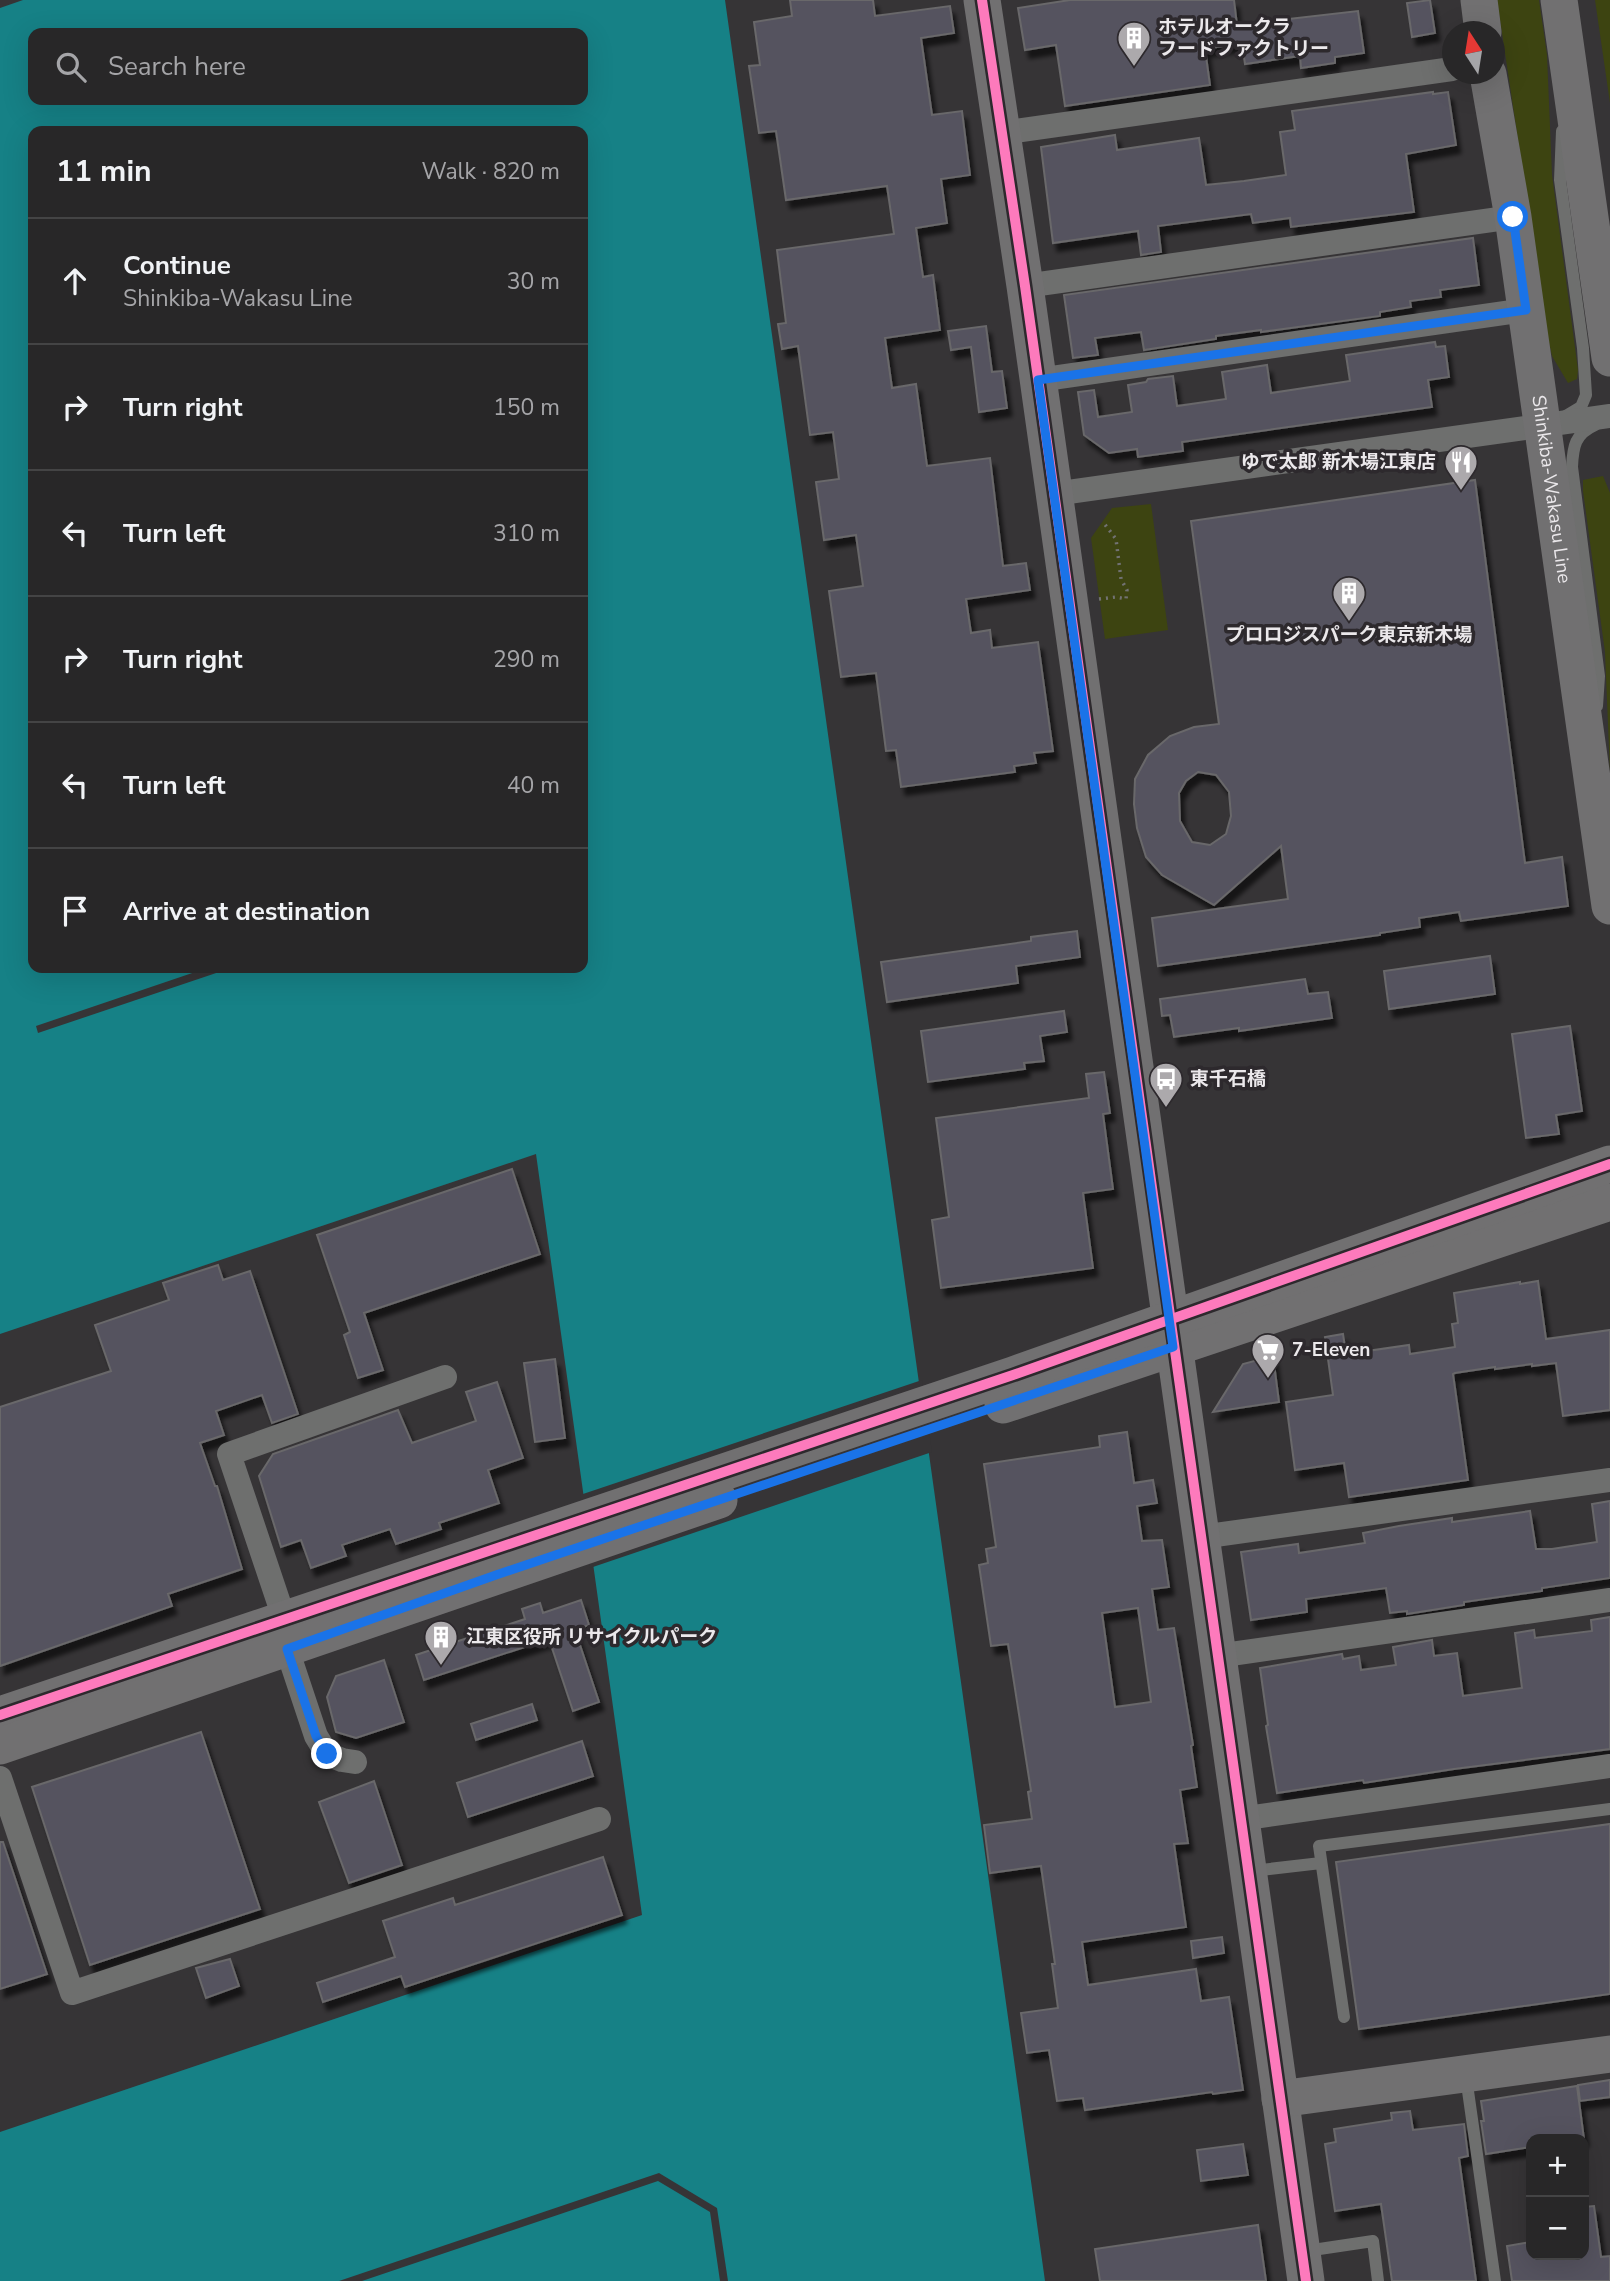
<!DOCTYPE html>
<html lang="en">
<head>
<meta charset="utf-8">
<style>
	:root { --surface:#282728; --page:#343334; --text:#f1f3f6; --muted:#a5a5a8; --line:#444445 }
	body { margin:0; font-family:"Nunito Sans","Noto Sans JP",sans-serif; background:var(--page); color:var(--text) }
	.controls { position:absolute; right:21px; bottom:21px; display:grid; overflow:hidden; border-radius:14px; box-shadow:0 7px 28px #0002 }
	.controls button { width:63px; height:63px; display:grid; place-items:center; padding:0; border:0; border-bottom:2px solid var(--line); background:var(--surface); color:var(--text); font:35px sans-serif }
	.compass { position:absolute; left:1442px; top:21px; width:63px; height:63px; border-radius:50%; background:var(--surface); box-shadow:0 7px 28px #0002; rotate:348deg }
	.stop { position:absolute; width:21px; height:21px; margin:-16px; border:5px solid #1a73e8; border-radius:50%; background:#fff }
	.stop.end { background:#1a73e8; border-color:#fff; box-shadow:0 2px 7px #0008 }
	.list { margin:0; padding:0; list-style:none }
	h2 { display:flex; justify-content:space-between; align-items:center; height:91px; margin:0; padding:0 28px; font-size:30px }
	h2 small { font-size:23px; font-weight:400; color:var(--muted) }
	.list li { display:grid; grid-template-columns:46px 1fr auto; gap:21px; align-items:center; box-sizing:border-box; height:126px; padding:0 28px; border-top:2px solid var(--line) }
	.list b { display:block; font-size:26px; white-space:nowrap }
	.list p { margin:0; font-size:23px; white-space:nowrap; color:var(--muted) }
	.list em { font-size:23px; font-style:normal; color:var(--muted) }
	.icon { flex:none; width:38px; height:38px; fill:none; stroke:currentColor; stroke-width:2; stroke-linecap:round; stroke-linejoin:round }
	.map { position:relative; flex:none; width:1610px; height:2281px; overflow:hidden }
	.search { position:absolute; background:var(--surface); box-shadow:0 7px 28px #0002; left:28px; top:28px; width:560px; height:77px; display:flex; align-items:center; gap:18px; box-sizing:border-box; padding:0 24px; border-radius:14px; color:var(--muted); font-size:26px }
	.panel { position:absolute; background:var(--surface); box-shadow:0 7px 28px #0002; left:28px; top:126px; width:560px; height:847px; border-radius:14px }
	.map>svg:first-child { display:block }
	.green { fill:#3d4411 }
	.water { fill:#168186; fill-rule:evenodd }
	.pier { fill:#363436 }
	.building { fill:#55535f; stroke:#69686a; stroke-width:2; fill-rule:evenodd; filter:url(#shadow) }
	.lines { fill:none; stroke-linecap:round; stroke-linejoin:round }
	.path { stroke:#727273; stroke-width:3.5; stroke-dasharray:2 5; stroke-linecap:butt }
	.lane { stroke:#6e6f6e; stroke-width:12 }
	.street { stroke:#6e6f6e; stroke-width:24 }
	.secondary { stroke:#717071; stroke-width:37 }
	.cycleway-casing { stroke:#2d292d; stroke-width:15 }
	.cycleway { stroke:#fd7abc; stroke-width:10 }
	.route { stroke:#1a73e8; stroke-width:9 }
	.labels { text-anchor:middle; dominant-baseline:central; stroke-width:7; stroke-linejoin:round; paint-order:stroke }
	.poi-label { font-size:19px; font-weight:bold; fill:#ebe8eb; stroke:#2d292d; text-anchor:start }
	.street-label { font-size:19px; fill:#ebe8eb; stroke:#2d292d }
</style>
</head>
<body>
<div class="map">
<svg width="1610" height="2281" viewBox="0 0 1610 2281">
	<defs>
		<filter id="shadow"><feDropShadow dx="4.5" dy="8" stdDeviation="2" flood-color="#0009"/></filter>
	</defs>
	<rect width="100%" height="100%" fill="#363436"/>
	<!-- green -->
	<path class="green" d="M 1497,0 L 1539,0 L 1547,55 L 1552,175 L 1578,370 L 1577,379 L 1568,383 L 1552,356 L 1548,338 Z
		M 1595,0 L 1610,0 L 1610,103 Z
		M 1603,476 L 1610,493 L 1610,772 L 1605,652 L 1583,491 L 1583,480 Z
		M 1151,504 L 1168,630 L 1105,639 L 1091,538 L 1112,508 Z"/>
	<!-- water -->
	<path class="water" d="M 23,0 L 725,0 L 1045,2281 L 0,2281 L 0,2132 L 642,1915 L 536,1154 L 0,1334 L 0,8 ZM 33,33 L 583,33 L 583,100 L 33,100 ZM 33,131 L 583,131 L 583,968 L 33,968 Z"/>
	<!-- pier -->
	<path class="pier" d="M 207,968 L 231,968 L 38,1033 L 36,1026 Z
		M 922,1380 L 932,1452 L 590,1568 L 580,1495 Z
		M 659,2173 L 717,2208 L 728,2281 L 720,2281 L 710,2212 L 658,2181 L 362,2281 L 339,2281 Z"/>
	<!-- building -->
	<path class="building" d="M 790,0 L 873,0 L 875,16 L 950,6 L 954,33 L 921,38 L 932,115 L 962,111 L 970,175 L 941,179 L 947,223 L 916,228 L 923,277 L 933,275 L 940,330 L 885,338 L 892,388 L 916,384 L 927,466 L 990,458 L 1003,566 L 1026,563 L 1030,590 L 966,599 L 971,633 L 990,630 L 992,648 L 1038,642 L 1053,751 L 1034,753 L 1036,763 L 1014,766 L 1015,772 L 901,787 L 896,750 L 886,751 L 876,673 L 841,677 L 829,591 L 863,586 L 856,535 L 824,540 L 816,482 L 839,479 L 833,432 L 810,435 L 798,346 L 782,349 L 778,324 L 786,323 L 777,250 L 894,234 L 887,186 L 786,200 L 776,131 L 759,133 L 749,66 L 760,65 L 754,22 L 792,16 Z
		M 1070,0 L 1234,0 L 1237,25 L 1358,11 L 1364,53 L 1335,57 L 1335,63 L 1301,68 L 1300,56 L 1245,64 L 1242,43 L 1205,49 L 1210,85 L 1065,106 L 1056,45 L 1025,50 L 1018,8 Z
		M 1430,0 L 1435,33 L 1412,37 L 1407,3 Z
		M 1433,92 L 1433,94 L 1448,92 L 1456,145 L 1406,154 L 1414,212 L 1291,227 L 1290,218 L 1253,223 L 1251,214 L 1158,226 L 1161,252 L 1141,255 L 1138,231 L 1053,243 L 1041,147 L 1115,135 L 1117,150 L 1199,138 L 1206,185 L 1244,181 L 1286,175 L 1280,132 L 1295,130 L 1292,111 Z
		M 1473,238 L 1479,285 L 1440,290 L 1441,297 L 1410,301 L 1411,307 L 1380,312 L 1380,316 L 1261,332 L 1261,330 L 1216,336 L 1216,339 L 1144,350 L 1141,332 L 1095,338 L 1098,355 L 1073,358 L 1064,295 Z
		M 986,326 L 992,372 L 1002,371 L 1007,408 L 979,412 L 971,347 L 951,350 L 948,331 Z
		M 1435,342 L 1436,347 L 1445,346 L 1449,377 L 1428,380 L 1432,407 L 1182,442 L 1183,451 L 1138,457 L 1137,449 L 1109,453 L 1084,435 L 1078,392 L 1094,390 L 1098,417 L 1132,412 L 1128,385 L 1146,382 L 1148,379 L 1173,376 L 1177,406 L 1226,399 L 1222,372 L 1267,365 L 1271,393 L 1350,381 L 1346,355 Z
		M 1475,480 L 1525,863 L 1562,857 L 1568,906 L 1461,921 L 1459,912 L 1419,918 L 1420,927 L 1380,933 L 1380,935 L 1158,966 L 1152,918 L 1288,899 L 1281,846 L 1214,905 L 1162,875 L 1146,857 L 1137,828 L 1134,804 L 1135,779 L 1148,755 L 1170,736 L 1194,727 L 1219,724 L 1191,521 ZM 1198,772 L 1216,775 L 1229,792 L 1231,816 L 1226,834 L 1210,845 L 1192,842 L 1180,821 L 1179,793 L 1186,781 Z
		M 1077,931 L 1080,957 L 1016,966 L 1018,983 L 887,1002 L 881,962 L 1031,941 L 1031,937 Z
		M 1490,956 L 1495,994 L 1389,1009 L 1384,971 Z
		M 1305,979 L 1308,994 L 1328,992 L 1332,1018 L 1239,1031 L 1239,1028 L 1174,1037 L 1170,1015 L 1162,1016 L 1160,999 Z
		M 1064,1011 L 1067,1032 L 1040,1036 L 1044,1061 L 1024,1063 L 1025,1069 L 928,1082 L 921,1031 Z
		M 1570,1026 L 1582,1111 L 1556,1115 L 1559,1134 L 1526,1138 L 1512,1034 Z
		M 1104,1072 L 1110,1113 L 1103,1114 L 1113,1189 L 1083,1193 L 1093,1268 L 941,1288 L 932,1220 L 949,1217 L 936,1118 L 1089,1098 L 1086,1074 Z
		M 512,1169 L 540,1254 L 364,1313 L 383,1370 L 358,1378 L 344,1335 L 350,1332 L 317,1235 Z
		M 218,1265 L 223,1280 L 250,1271 L 298,1414 L 272,1423 L 262,1395 L 216,1411 L 224,1435 L 200,1443 L 215,1486 L 217,1486 L 242,1569 L 168,1594 L 172,1606 L 0,1666 L 0,1407 L 111,1371 L 95,1325 L 169,1300 L 163,1283 Z
		M 1538,1281 L 1546,1339 L 1610,1330 L 1610,1410 L 1563,1416 L 1556,1363 L 1532,1366 L 1532,1364 L 1495,1369 L 1495,1367 L 1455,1373 L 1453,1374 L 1468,1480 L 1349,1497 L 1344,1463 L 1295,1470 L 1286,1402 L 1333,1395 L 1325,1337 L 1343,1334 L 1346,1354 L 1409,1345 L 1410,1354 L 1455,1347 L 1452,1324 L 1458,1323 L 1454,1293 L 1520,1282 L 1520,1284 Z
		M 1273,1356 L 1279,1402 L 1213,1412 L 1243,1364 Z
		M 555,1359 L 565,1438 L 535,1442 L 524,1363 Z
		M 497,1382 L 523,1458 L 488,1470 L 499,1503 L 439,1523 L 441,1529 L 396,1544 L 390,1529 L 342,1545 L 346,1556 L 311,1568 L 301,1540 L 281,1547 L 259,1476 L 273,1454 L 398,1410 L 412,1443 L 476,1421 L 466,1392 Z
		M 1127,1432 L 1134,1483 L 1153,1480 L 1157,1503 L 1137,1506 L 1142,1541 L 1162,1540 L 1169,1587 L 1152,1589 L 1158,1630 L 1174,1628 L 1193,1745 L 1191,1746 L 1197,1787 L 1180,1790 L 1188,1843 L 1174,1844 L 1186,1927 L 1082,1942 L 1088,1985 L 1196,1969 L 1201,2001 L 1229,1997 L 1243,2090 L 1213,2094 L 1212,2092 L 1085,2110 L 1083,2098 L 1057,2101 L 1049,2050 L 1027,2053 L 1021,2013 L 1058,2008 L 1052,1964 L 1055,1964 L 1041,1866 L 990,1873 L 984,1825 L 1032,1819 L 1028,1792 L 1031,1791 L 1008,1644 L 991,1646 L 979,1565 L 988,1563 L 986,1549 L 996,1547 L 984,1464 L 1100,1447 L 1099,1436 ZM 1138,1608 L 1151,1702 L 1115,1707 L 1102,1613 Z
		M 1610,1501 L 1610,1578 L 1542,1588 L 1542,1591 L 1464,1602 L 1464,1605 L 1407,1614 L 1407,1611 L 1390,1613 L 1386,1588 L 1306,1599 L 1307,1612 L 1251,1620 L 1241,1552 L 1298,1544 L 1299,1553 L 1365,1543 L 1363,1533 L 1399,1526 L 1452,1518 L 1452,1522 L 1530,1511 L 1536,1549 L 1552,1549 L 1597,1542 L 1592,1504 Z
		M 581,1600 L 589,1625 L 575,1630 L 599,1702 L 573,1711 L 549,1639 L 424,1680 L 416,1655 L 525,1619 L 522,1609 L 540,1603 L 543,1613 Z
		M 1610,1617 L 1610,1749 L 1454,1769 L 1364,1783 L 1363,1780 L 1277,1793 L 1266,1726 L 1268,1725 L 1260,1668 L 1342,1654 L 1343,1659 L 1359,1656 L 1361,1670 L 1396,1665 L 1393,1647 L 1432,1640 L 1434,1656 L 1457,1653 L 1463,1696 L 1522,1688 L 1515,1633 L 1534,1630 L 1535,1638 L 1592,1631 L 1591,1620 Z
		M 384,1660 L 404,1722 L 356,1738 L 336,1732 L 327,1697 L 336,1676 Z
		M 532,1704 L 537,1720 L 476,1740 L 471,1724 Z
		M 201,1732 L 260,1909 L 90,1965 L 32,1787 Z
		M 582,1741 L 593,1776 L 468,1817 L 457,1783 Z
		M 374,1781 L 402,1865 L 349,1883 L 319,1802 Z
		M 1610,1824 L 1610,1994 L 1359,2029 L 1336,1862 Z
		M 0,1842 L 3,1842 L 47,1974 L 0,1989 Z
		M 603,1857 L 622,1915 L 405,1987 L 401,1976 L 323,2002 L 317,1983 L 395,1957 L 383,1921 L 453,1898 L 455,1905 Z
		M 1222,1937 L 1224,1953 L 1193,1958 L 1191,1941 Z
		M 230,1959 L 239,1986 L 206,1998 L 196,1968 Z
		M 1610,2080 L 1610,2097 L 1580,2101 L 1578,2085 Z
		M 1577,2086 L 1584,2139 L 1530,2139 L 1531,2147 L 1486,2154 L 1481,2121 L 1484,2121 L 1481,2101 Z
		M 1410,2111 L 1413,2130 L 1464,2124 L 1468,2156 L 1459,2158 L 1476,2281 L 1392,2281 L 1381,2204 L 1335,2211 L 1325,2144 L 1336,2142 L 1334,2129 L 1392,2120 L 1391,2113 Z
		M 1243,2144 L 1248,2175 L 1201,2181 L 1197,2150 Z
		M 1594,2206 L 1601,2257 L 1610,2256 L 1610,2281 L 1512,2281 L 1507,2246 L 1531,2242 L 1531,2255 L 1584,2255 L 1584,2207 Z
		M 1258,2225 L 1266,2281 L 1100,2281 L 1095,2249 Z"/>
	<g class="lines">
		<!-- path -->
		<path class="path" d="M 1099,599 L 1116,597 L 1126,599 L 1127,590 L 1121,579 L 1116,539 L 1103,522"/>
		<!-- lane -->
		<path class="lane" d="M 1562,131 L 1560,180 L 1583,348 L 1586,395 L 1581,407 L 1566,416
			M 1595,425 C 1575,434 1573,446 1572,467 L 1599,676 L 1597,706
			M 1252,1871 L 1321,1863
			M 1344,2017 L 1319,1846 L 1610,1809
			M 1466,2077 L 1495,2281
			M 1306,2251 L 1373,2241 L 1378,2281"/>
		<!-- street -->
		<path class="street" d="M 1001,133 L 1452,69
			M 1025,286 L 1513,217
			M 1038,380 L 1526,310
			M 1054,494 L 1610,416
			M 1201,1537 L 1610,1480
			M 1217,1656 L 1610,1600
			M 355,1762 L 342,1760 L 327,1754 L 316,1736 L 287,1649 L 284,1618 L 229,1454 L 445,1377
			M 0,1778 L 72,1993 L 599,1819
			M 1240,1819 L 1610,1766"/>
		<!-- secondary -->
		<g class="secondary">
			<path d="M 982,0 L 1025,286 L 1306,2281"/>
			<path d="M 1479,0 L 1483,32"/>
			<path d="M 1559,0 L 1610,358"/>
			<path id="s1" d="M 1488,74 L 1513,217 L 1610,906"/>
			<path d="M 1003,1405 L 1610,1202"/>
			<path d="M 0,1715 L 1013,1375 L 1610,1164"/>
			<path d="M 0,1746 L 719,1500"/>
			<path d="M 1280,2099 L 1610,2054"/>
		</g>
		<defs>
			<path id="cycleway" d="M 982,0 L 1025,286 L 1306,2281
				M 0,1715 L 1013,1375 L 1610,1164"/>
		</defs>
		<!-- cycleway casing -->
		<use href="#cycleway" class="cycleway-casing"/>
		<!-- cycleway -->
		<use href="#cycleway" class="cycleway"/>
	</g>
	<g class="lines">
		<!-- route -->
		<path class="route" d="M 327,1754 L 316,1736 L 287,1649 L 496,1575 L 1173,1347 L 1038,380 L 1526,310 L 1513,217"/>
	</g>
	<!-- icons -->
	<defs>
		<symbol id="building-pin" viewBox="-11 -11 22 30"><path d="M0 17L-7.5 6A9.5 9.5 0 1 1 7.5 6Z" fill="#aca9ac" stroke="#2d292d"/><path d="M-4-6H4V6H1V3H-1V6H-4ZM-2.5-4.3h1.7v1.8h-1.7ZM.8-4.3h1.7v1.8H.8ZM-2.5-1h1.7V.8h-1.7ZM.8-1h1.7V.8H.8Z" fill="#fff"/></symbol>
		<symbol id="restaurant-pin" viewBox="-11 -11 22 30"><path d="M0 17L-7.5 6A9.5 9.5 0 1 1 7.5 6Z" fill="#aca9ac" stroke="#2d292d"/><path d="M-5-6h1v4h1v-4h1v4h1v-4h1v5L-1.5 .5V6h-2V.5L-5-1ZM5-6V6H3V1.5H1.5Q1.5-4 5-6Z" fill="#fff"/></symbol>
		<symbol id="bus-pin" viewBox="-11 -11 22 30"><path d="M0 17L-7.5 6A9.5 9.5 0 1 1 7.5 6Z" fill="#aca9ac" stroke="#2d292d"/><path d="M-5-6H5V4H4V6H2V4H-2V6H-4V4H-5ZM-3.5-4V0h7V-4ZM-3.5 1.2v1.5H-2V1.2ZM2 1.2v1.5H3.5V1.2Z" fill="#fff"/></symbol>
		<symbol id="supermarket-pin" viewBox="-11 -11 22 30"><path d="M0 17L-7.5 6A9.5 9.5 0 1 1 7.5 6Z" fill="#aca9ac" stroke="#2d292d"/><path d="M-6-5.5h2.5l.6 2H6L4.5 2H-2.5L-4.4-4H-6ZM-1.5 3.2a1.3 1.3 0 1 0 .1 0ZM3 3.2a1.3 1.3 0 1 0 .1 0Z" fill="#fff"/></symbol>
	</defs>
	<g fill-rule="evenodd">
		<use href="#building-pin" x="1115" y="19" width="38" height="52"/>
		<use href="#restaurant-pin" x="1442" y="443" width="38" height="52"/>
		<use href="#building-pin" x="1330" y="574" width="38" height="52"/>
		<use href="#bus-pin" x="1147" y="1060" width="38" height="52"/>
		<use href="#supermarket-pin" x="1249" y="1331" width="38" height="52"/>
		<use href="#building-pin" x="422" y="1618" width="38" height="52"/>
	</g>
	<g class="labels">
		<!-- poi labels -->
		<g class="poi-label">
			<text x="1158" y="27">ホテルオークラ<tspan x="1158" dy="22">フードファクトリー</tspan></text>
			<text x="1436" y="462" text-anchor="end">ゆで太郎 新木場江東店</text>
			<text x="1349" y="635" text-anchor="middle">プロロジスパーク東京新木場</text>
			<text x="1190" y="1079">東千石橋</text>
			<text x="1292" y="1350">7-Eleven</text>
			<text x="466" y="1637">江東区役所 リサイクルパーク</text>
		</g>
		<!-- street labels -->
		<g class="street-label">
			<text stroke="none"><textPath href="#s1" startOffset="420">Shinkiba-Wakasu Line</textPath></text>
		</g>
	</g>
</svg>
<div class="controls">
<button>+</button>
<button>−</button>
</div>
<svg class="compass" viewBox="-18 -18 36 36"><path d="M0-13l5 13h-10z" fill="#e53935"/><path d="M0 13l5-13h-10z" fill="#a5a5a8"/></svg>
<div class="stop" style="left:1513px;top:217px"></div>
<div class="stop end" style="left:327px;top:1754px"></div>
<div class="search"><svg class="icon" aria-label="search" viewBox="0 0 24 24"><circle cx="10" cy="10" r="6"/><path d="M15 15l6 6"/></svg>Search here</div>
<section class="panel">
<h2>11 min<small>Walk · 820 m</small></h2>
<ul class="list">
<li><svg class="icon" aria-label="ahead" viewBox="0 0 24 24"><path d="M12 20V5M6 11l6-6 6 6"/></svg><div><b>Continue</b><p>Shinkiba-Wakasu Line</p></div><em>30 m</em></li>
<li><svg class="icon" aria-label="right" viewBox="0 0 24 24"><path d="M7 20v-9h11M14 6l5 5-5 5"/></svg><div><b>Turn right</b></div><em>150 m</em></li>
<li><svg class="icon" aria-label="left" viewBox="0 0 24 24"><path d="M17 20v-9H6M10 6l-5 5 5 5"/></svg><div><b>Turn left</b></div><em>310 m</em></li>
<li><svg class="icon" aria-label="right" viewBox="0 0 24 24"><path d="M7 20v-9h11M14 6l5 5-5 5"/></svg><div><b>Turn right</b></div><em>290 m</em></li>
<li><svg class="icon" aria-label="left" viewBox="0 0 24 24"><path d="M17 20v-9H6M10 6l-5 5 5 5"/></svg><div><b>Turn left</b></div><em>40 m</em></li>
<li><svg class="icon" aria-label="arrive" viewBox="0 0 24 24"><path d="M6 21V4h12l-3 4 3 4H6"/></svg><div><b>Arrive at destination</b></div></li>
</ul>
</section>
</div>
</body>
</html>
